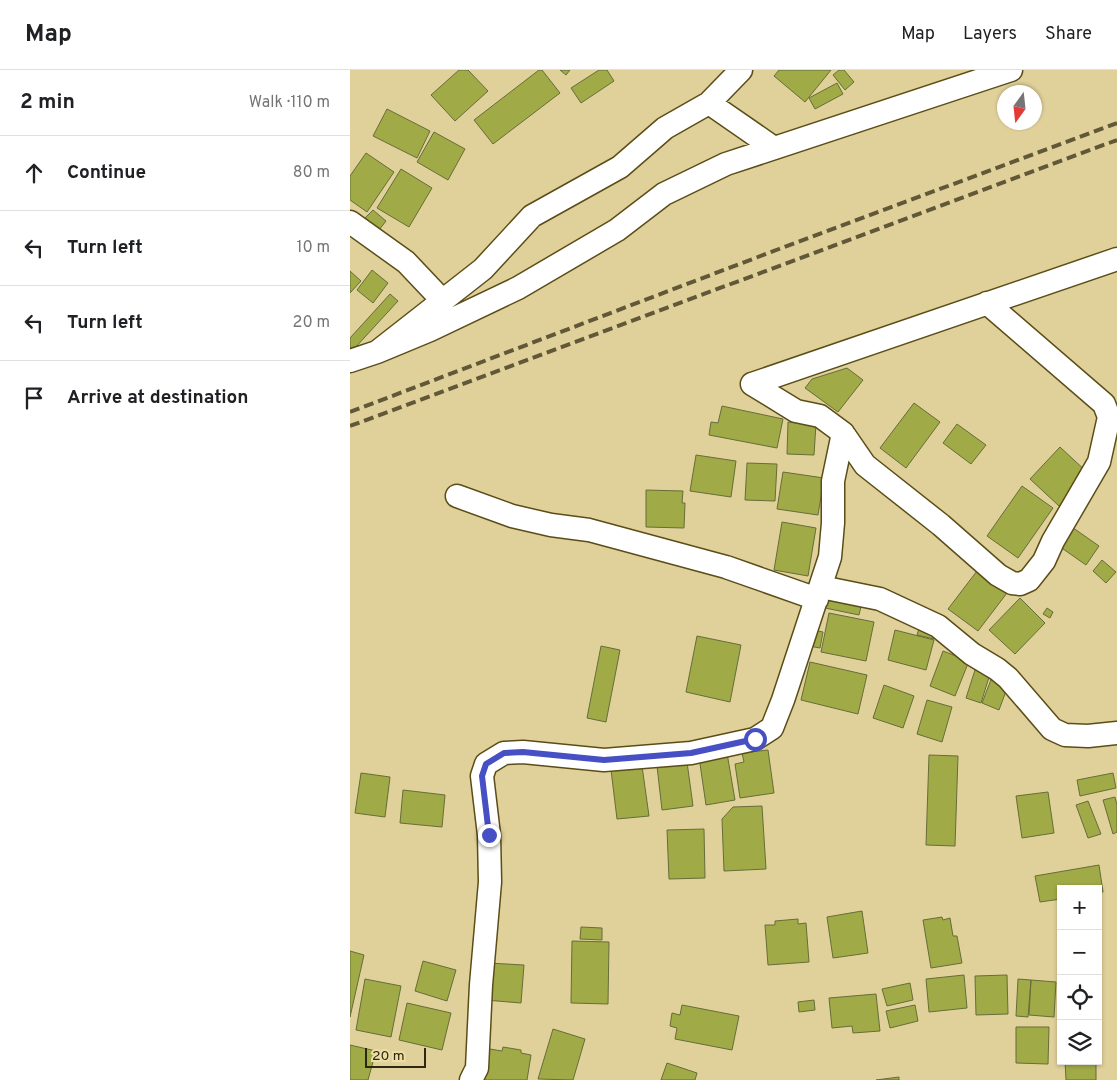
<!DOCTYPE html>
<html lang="en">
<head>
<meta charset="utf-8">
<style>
	:root { --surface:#fff; --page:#f2f2f2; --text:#202124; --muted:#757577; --line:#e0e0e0 }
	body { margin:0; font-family:Overpass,sans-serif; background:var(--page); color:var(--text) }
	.controls { position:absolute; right:15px; bottom:15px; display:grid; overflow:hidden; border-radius:0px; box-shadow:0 1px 4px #0004 }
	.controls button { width:45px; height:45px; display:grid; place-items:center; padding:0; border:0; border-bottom:1px solid var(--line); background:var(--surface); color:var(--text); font:25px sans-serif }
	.compass { position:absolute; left:647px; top:15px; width:45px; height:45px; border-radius:50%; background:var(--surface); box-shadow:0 1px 4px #0004; rotate:195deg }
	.scale { position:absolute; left:15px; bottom:12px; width:61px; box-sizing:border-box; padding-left:5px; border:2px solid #2d2711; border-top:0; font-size:14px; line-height:18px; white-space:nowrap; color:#2d2711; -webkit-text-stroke:4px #eddea6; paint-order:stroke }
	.stop { position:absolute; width:15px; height:15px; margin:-11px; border:4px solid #464fc4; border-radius:50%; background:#fff }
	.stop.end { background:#464fc4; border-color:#fff; box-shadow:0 1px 5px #0008 }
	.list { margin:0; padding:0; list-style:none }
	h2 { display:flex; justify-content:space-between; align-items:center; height:65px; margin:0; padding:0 20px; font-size:21px }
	h2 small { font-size:16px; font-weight:400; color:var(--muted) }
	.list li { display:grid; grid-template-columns:32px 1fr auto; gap:15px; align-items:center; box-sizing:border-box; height:75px; padding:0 20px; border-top:1px solid var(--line) }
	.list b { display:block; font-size:19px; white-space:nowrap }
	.list em { font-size:16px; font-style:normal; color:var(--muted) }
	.icon { flex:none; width:28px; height:28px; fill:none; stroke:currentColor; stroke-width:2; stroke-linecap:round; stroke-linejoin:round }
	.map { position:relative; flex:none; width:767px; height:1010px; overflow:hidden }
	header { display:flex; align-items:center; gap:30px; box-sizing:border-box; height:70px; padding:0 25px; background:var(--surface); border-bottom:1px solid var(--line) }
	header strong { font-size:24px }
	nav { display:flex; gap:28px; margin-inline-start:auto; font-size:18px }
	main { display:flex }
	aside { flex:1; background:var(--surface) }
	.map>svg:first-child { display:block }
	.building { fill:#a0aa46; stroke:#676d39 }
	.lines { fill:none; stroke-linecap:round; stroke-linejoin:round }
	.minor-casing { stroke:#5b4d17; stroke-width:25 }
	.minor { stroke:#fff; stroke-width:22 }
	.rail { stroke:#615838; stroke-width:4; stroke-dasharray:10 5; stroke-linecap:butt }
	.route { stroke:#464fc4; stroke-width:6 }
</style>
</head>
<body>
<header>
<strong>Map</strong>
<nav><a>Map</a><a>Layers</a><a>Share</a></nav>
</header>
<main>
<aside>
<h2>2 min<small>Walk · 110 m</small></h2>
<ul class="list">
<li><svg class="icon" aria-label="ahead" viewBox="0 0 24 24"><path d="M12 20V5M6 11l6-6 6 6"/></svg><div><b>Continue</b></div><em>80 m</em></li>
<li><svg class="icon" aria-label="left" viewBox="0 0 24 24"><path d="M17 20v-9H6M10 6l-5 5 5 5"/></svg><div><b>Turn left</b></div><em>10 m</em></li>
<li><svg class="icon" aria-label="left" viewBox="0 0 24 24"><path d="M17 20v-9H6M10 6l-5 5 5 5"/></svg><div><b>Turn left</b></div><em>20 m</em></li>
<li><svg class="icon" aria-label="arrive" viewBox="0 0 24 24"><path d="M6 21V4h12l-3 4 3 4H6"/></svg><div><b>Arrive at destination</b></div></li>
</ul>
</aside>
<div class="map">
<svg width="767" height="1010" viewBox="0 0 767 1010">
	<rect width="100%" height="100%" fill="#e0d09a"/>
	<!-- building -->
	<path class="building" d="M 109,0 L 118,0 L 138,21 L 105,51 L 81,25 Z
		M 189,0 L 192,0 L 210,23 L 143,74 L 124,50 Z
		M 210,0 L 220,0 L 216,5 Z
		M 249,0 L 257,0 L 264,11 L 231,33 L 221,18 Z
		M 429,0 L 481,0 L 455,32 L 424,6 Z
		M 489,0 L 494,0 L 504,12 L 495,20 L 483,5 Z
		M 487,13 L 493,24 L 465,39 L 459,28 Z
		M 37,39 L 80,61 L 67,88 L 23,66 Z
		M 84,62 L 115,79 L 98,110 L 67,92 Z
		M 16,83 L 44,102 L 17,142 L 0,130 L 0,106 Z
		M 51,99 L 82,118 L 59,157 L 27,138 Z
		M 23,140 L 36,151 L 29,160 L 15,148 Z
		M 22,200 L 38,213 L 23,233 L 7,220 Z
		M 0,201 L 11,211 L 0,223 Z
		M 40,224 L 48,231 L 3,280 L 0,277 L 0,268 Z
		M 497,298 L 513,310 L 488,342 L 455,318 L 462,309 Z
		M 564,333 L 590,352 L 556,398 L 530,378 Z
		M 372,336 L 433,349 L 427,378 L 359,365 L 361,352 L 368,353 Z
		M 438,352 L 466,354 L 464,385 L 437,384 Z
		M 607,354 L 636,375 L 621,394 L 593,373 Z
		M 710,377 L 739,404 L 709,436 L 680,409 Z
		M 346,385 L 386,391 L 381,427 L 340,421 Z
		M 397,393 L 427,394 L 425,431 L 395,430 Z
		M 433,402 L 474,408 L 468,445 L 427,439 Z
		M 672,416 L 703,438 L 668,488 L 637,466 Z
		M 296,420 L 333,421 L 332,433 L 335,433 L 334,458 L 296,457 Z
		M 432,452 L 466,458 L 458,506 L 424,500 Z
		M 719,455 L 749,476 L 736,495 L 706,474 Z
		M 752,490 L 766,502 L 756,513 L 743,501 Z
		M 627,501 L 657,523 L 628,561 L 598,539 Z
		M 478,524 L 512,532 L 509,545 L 475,538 Z
		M 670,528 L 695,553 L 665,584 L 639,560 Z
		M 697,538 L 703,542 L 700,548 L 693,544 Z
		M 479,543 L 524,552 L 516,591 L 471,582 Z
		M 570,555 L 587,559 L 584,569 L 567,565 Z
		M 463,560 L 473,562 L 470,578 L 459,576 Z
		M 545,560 L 584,570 L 576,600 L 538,590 Z
		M 347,566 L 391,575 L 380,632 L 336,622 Z
		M 251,576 L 270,580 L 256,652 L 237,648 Z
		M 593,581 L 619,591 L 605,626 L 580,616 Z
		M 460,592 L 517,605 L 508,644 L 451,630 Z
		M 625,600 L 640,604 L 631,633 L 616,628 Z
		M 642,607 L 659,613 L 649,640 L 632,633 Z
		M 534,615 L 564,626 L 553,658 L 523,648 Z
		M 577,630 L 602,637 L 592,672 L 567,664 Z
		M 418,680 L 424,723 L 390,728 L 385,694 L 394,692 L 392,683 Z
		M 377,683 L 385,730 L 356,735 L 349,687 Z
		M 579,685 L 608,686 L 605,776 L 576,775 Z
		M 337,692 L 343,736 L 312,740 L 307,696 Z
		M 292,696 L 299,746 L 267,749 L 261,700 Z
		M 11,703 L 40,707 L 35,747 L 5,743 Z
		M 763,703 L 766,718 L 730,726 L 727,710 Z
		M 53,720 L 95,725 L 92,757 L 50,753 Z
		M 698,722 L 704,763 L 672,768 L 666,726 Z
		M 765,727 L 767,735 L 767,762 L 763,764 L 753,730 Z
		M 738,731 L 751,764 L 738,768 L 726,735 Z
		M 412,736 L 416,799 L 374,801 L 372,749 L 383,737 Z
		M 354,759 L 355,808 L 319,809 L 317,760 Z
		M 749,795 L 753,822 L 748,823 L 748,819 L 711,819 L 711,829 L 690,832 L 685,806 Z
		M 512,841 L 518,883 L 483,888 L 477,847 Z
		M 592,847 L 593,850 L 600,848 L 603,866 L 607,866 L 612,893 L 581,898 L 573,850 Z
		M 448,849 L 448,854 L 456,853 L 459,892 L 418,895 L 415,855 L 425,855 L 425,851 Z
		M 231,857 L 252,858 L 252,870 L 230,869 Z
		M 222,871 L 259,872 L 258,934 L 221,933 Z
		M 0,881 L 14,885 L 0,947 Z
		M 73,891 L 106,900 L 97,931 L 65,921 Z
		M 138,893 L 174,895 L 171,933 L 135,930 Z
		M 614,905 L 617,938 L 579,942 L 576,909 Z
		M 657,905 L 658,944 L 626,945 L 625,906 Z
		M 15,909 L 51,916 L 41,967 L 6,960 Z
		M 668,909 L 681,910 L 678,947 L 666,946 Z
		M 681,910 L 706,912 L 704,947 L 679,945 Z
		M 560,913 L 563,930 L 537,936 L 532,919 Z
		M 526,924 L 530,961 L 503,963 L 502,956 L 482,958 L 479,928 Z
		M 464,930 L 465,940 L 449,942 L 448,932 Z
		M 57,933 L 101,943 L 92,980 L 49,970 Z
		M 332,935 L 389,946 L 382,980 L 325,969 L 327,958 L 320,956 L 322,943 L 330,945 Z
		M 565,935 L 568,951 L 540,958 L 536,941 Z
		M 666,957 L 699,957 L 698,994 L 666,993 Z
		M 203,959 L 235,969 L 223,1010 L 188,1009 Z
		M 0,975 L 26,981 L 18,1010 L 0,1010 Z
		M 153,977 L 171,980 L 171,983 L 181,985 L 177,1010 L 129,1010 L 134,978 L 152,981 Z
		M 715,991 L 746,991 L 746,1010 L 716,1010 Z
		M 317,993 L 347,1003 L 345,1010 L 311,1010 Z
		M 549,1007 L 549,1010 L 526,1010 Z"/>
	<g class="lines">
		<defs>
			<path id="minor" d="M 359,33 L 424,78
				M 0,152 L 56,192 L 92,230
				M 27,282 L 80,260 L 168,218 L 267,160 L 314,124 L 376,94 L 661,0
				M 0,291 L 27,282 L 133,199 L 182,146 L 270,97 L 315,58 L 359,33 L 391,0
				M 402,314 L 767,189
				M 493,363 L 515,395 L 591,455 L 648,505 L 662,513 L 670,514 L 679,510 L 694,491 L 703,471 L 749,392 L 759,347 L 754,334 L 637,233
				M 107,426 L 162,446 L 201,455 L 239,460 L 376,497 L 467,529
				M 471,517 L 530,529 L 588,556 L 622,584 L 647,599 L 658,608 L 702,659 L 715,665 L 738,666 L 767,663
				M 121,1010 L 127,998 L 131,915 L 140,812 L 139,765 L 132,706 L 136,694 L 154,683 L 173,682 L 254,690 L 341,683 L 405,669 L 422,658 L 433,630 L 480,487 L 483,453 L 483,411 L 493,363 L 470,346 L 446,341 L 402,314"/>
		</defs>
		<!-- minor casing -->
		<use href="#minor" class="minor-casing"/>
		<!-- minor -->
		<use href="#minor" class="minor"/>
		<!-- rail -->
		<path class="rail" d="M 0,342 L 429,179 L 767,53
			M 0,356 L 767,70"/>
	</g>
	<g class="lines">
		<!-- route -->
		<path class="route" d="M 139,765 L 132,706 L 136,694 L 154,683 L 173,682 L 254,690 L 341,683 L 405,669"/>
	</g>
</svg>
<div class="controls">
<button>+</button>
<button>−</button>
<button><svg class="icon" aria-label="locate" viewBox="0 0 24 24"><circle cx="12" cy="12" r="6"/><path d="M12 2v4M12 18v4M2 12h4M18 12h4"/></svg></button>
<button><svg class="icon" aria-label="layers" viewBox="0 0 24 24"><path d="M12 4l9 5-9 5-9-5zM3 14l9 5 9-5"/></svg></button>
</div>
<svg class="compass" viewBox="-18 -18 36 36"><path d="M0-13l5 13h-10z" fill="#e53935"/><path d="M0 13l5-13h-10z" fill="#757577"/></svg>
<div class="scale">20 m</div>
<div class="stop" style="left:405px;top:669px"></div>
<div class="stop end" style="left:139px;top:765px"></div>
</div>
</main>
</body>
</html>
